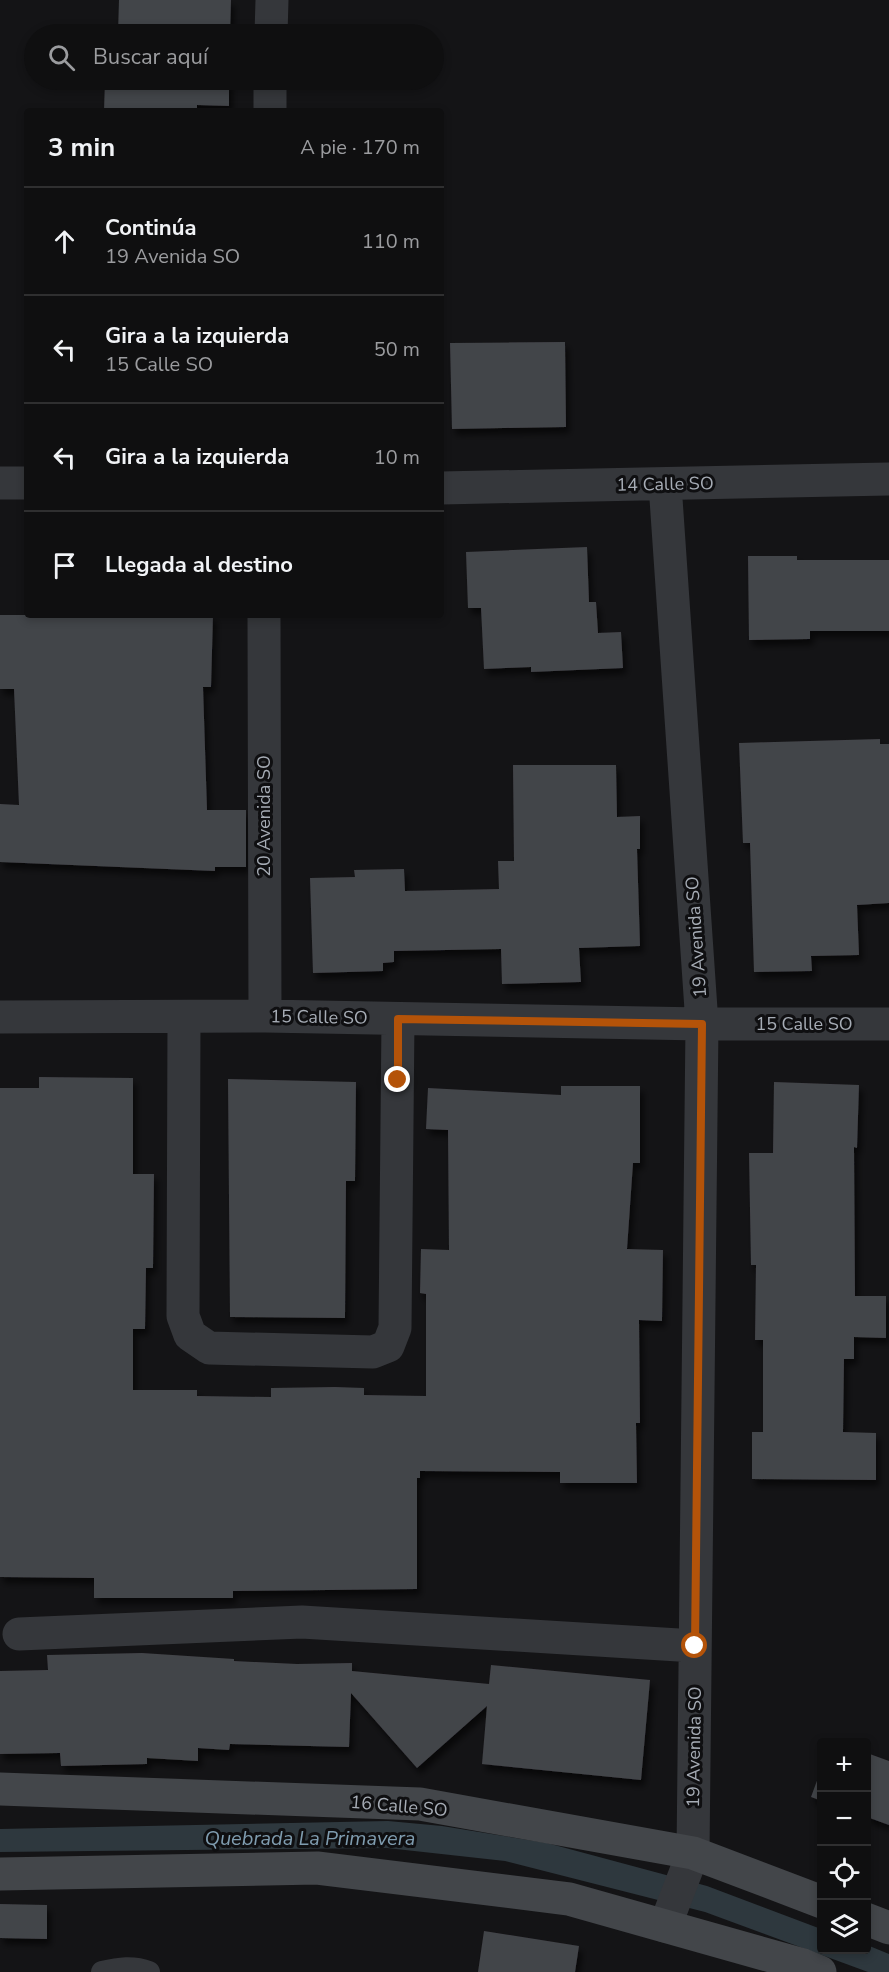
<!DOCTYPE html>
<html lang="es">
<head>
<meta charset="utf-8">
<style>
	:root { --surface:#0f0f10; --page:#181819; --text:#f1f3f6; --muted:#9b9c9f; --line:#2f2f30 }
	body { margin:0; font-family:"Nunito Sans",sans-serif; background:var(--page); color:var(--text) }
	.controls { position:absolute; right:18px; bottom:18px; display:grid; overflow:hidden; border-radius:6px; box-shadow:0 3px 9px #0003 }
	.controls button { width:54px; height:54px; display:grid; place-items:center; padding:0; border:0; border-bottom:2px solid var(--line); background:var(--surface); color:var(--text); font:30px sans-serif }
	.stop { position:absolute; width:18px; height:18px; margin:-14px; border:4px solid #b45309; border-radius:50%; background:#fff }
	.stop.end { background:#b45309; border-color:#fff; box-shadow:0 2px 6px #0008 }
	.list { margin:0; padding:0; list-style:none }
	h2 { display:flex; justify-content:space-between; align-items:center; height:78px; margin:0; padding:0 24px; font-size:26px }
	h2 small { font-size:20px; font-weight:400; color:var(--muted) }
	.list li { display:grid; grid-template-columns:39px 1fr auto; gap:18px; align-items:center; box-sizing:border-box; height:108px; padding:0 24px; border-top:2px solid var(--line) }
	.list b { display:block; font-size:22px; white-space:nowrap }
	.list p { margin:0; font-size:20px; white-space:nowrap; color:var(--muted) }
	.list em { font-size:20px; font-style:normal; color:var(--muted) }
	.icon { flex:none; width:33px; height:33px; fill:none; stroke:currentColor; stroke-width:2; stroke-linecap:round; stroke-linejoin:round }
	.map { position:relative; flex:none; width:889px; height:1972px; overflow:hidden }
	.search { position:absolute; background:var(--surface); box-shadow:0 3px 9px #0003; left:24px; top:24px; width:420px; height:66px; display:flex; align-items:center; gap:15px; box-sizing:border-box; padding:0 21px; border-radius:33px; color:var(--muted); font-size:22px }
	.panel { position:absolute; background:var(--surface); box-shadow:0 3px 9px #0003; left:24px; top:108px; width:420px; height:510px; border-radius:6px }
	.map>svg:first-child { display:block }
	.water { fill:#2e383e }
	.building { fill:#434449; filter:url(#shadow) }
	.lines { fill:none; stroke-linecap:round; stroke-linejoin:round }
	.lane { stroke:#35373b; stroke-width:22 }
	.street { stroke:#35373b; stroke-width:33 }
	.secondary { stroke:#43464a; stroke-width:33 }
	.route { stroke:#b45309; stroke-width:8 }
	.labels { text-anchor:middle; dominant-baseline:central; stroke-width:6; stroke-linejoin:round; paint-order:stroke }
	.street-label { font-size:18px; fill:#a6acb5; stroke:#0f0f11 }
	.water-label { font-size:20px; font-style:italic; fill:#7f9caf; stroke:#0f0f11 }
</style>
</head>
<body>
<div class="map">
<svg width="889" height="1972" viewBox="0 0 889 1972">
	<defs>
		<filter id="shadow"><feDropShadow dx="3.5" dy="6" stdDeviation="3" flood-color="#0009"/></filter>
	</defs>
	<rect width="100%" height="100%" fill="#141416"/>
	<!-- water -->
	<path class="water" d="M 388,1821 L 442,1826 L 547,1843 L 707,1886 L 821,1929 L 822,1950 L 866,1950 L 867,1945 L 889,1954 L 889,1972 L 868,1972 L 705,1912 L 505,1861 L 387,1848 L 0,1852 L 0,1829 Z"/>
	<!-- building -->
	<path class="building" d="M 119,0 L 231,0 L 230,34 L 118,34 Z
		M 105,80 L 229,80 L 229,106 L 197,105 L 197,111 L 104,111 Z
		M 565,342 L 566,427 L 452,429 L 450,343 Z
		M 587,547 L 589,602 L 596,602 L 598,633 L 621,632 L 623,668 L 531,672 L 531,667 L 484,669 L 481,608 L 468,608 L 466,552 Z
		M 748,556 L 797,556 L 797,560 L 889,560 L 889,631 L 810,631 L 810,639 L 749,640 Z
		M 0,615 L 213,615 L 211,687 L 203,687 L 207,810 L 246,810 L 246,867 L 215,867 L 215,871 L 0,862 L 0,804 L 19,805 L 14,689 L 0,689 Z
		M 880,739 L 880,744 L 889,744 L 889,903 L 857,905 L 859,955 L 811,956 L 812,971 L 754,972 L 750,843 L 743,843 L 739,743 Z
		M 513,765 L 616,765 L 617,817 L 640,816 L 640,849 L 637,849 L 640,946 L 579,948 L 581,982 L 502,984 L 501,949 L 394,951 L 394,962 L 383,963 L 383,971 L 313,973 L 310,878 L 355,877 L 354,870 L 404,869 L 405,891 L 499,889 L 498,861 L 514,861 Z
		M 39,1077 L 133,1078 L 133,1174 L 154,1174 L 153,1268 L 146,1268 L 145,1329 L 133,1329 L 133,1390 L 197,1390 L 197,1396 L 271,1397 L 271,1388 L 335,1387 L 364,1388 L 364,1395 L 426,1396 L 426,1294 L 420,1293 L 421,1249 L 449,1250 L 448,1130 L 426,1129 L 428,1088 L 561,1095 L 561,1086 L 640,1086 L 640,1163 L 633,1163 L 627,1249 L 663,1250 L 662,1321 L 639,1320 L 640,1423 L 636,1423 L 637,1483 L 560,1483 L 560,1472 L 420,1471 L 420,1478 L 417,1478 L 417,1589 L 233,1591 L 233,1598 L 94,1598 L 94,1578 L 0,1577 L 0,1088 L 39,1088 Z
		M 228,1079 L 356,1082 L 355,1181 L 346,1181 L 345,1318 L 230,1317 Z
		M 774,1082 L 859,1085 L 857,1148 L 854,1147 L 855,1296 L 886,1296 L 886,1338 L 854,1337 L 854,1359 L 844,1359 L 843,1432 L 876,1433 L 876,1480 L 752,1479 L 752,1432 L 763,1432 L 763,1340 L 755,1340 L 756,1265 L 751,1265 L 749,1153 L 773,1153 Z
		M 142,1653 L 234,1659 L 234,1661 L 297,1664 L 352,1663 L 352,1671 L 489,1684 L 491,1665 L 650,1680 L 641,1780 L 482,1764 L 487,1706 L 417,1768 L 351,1693 L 349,1747 L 230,1744 L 229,1750 L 198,1748 L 198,1761 L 147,1758 L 147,1764 L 61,1766 L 60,1753 L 0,1754 L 0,1671 L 48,1670 L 47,1655 Z
		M 867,1753 L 889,1761 L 889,1825 L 867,1817 Z
		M 822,1767 L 822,1801 L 811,1797 Z
		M 0,1904 L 47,1905 L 47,1939 L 0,1938 Z
		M 484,1931 L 579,1946 L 575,1972 L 478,1972 Z"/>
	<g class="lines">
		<!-- lane -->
		<path class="lane" d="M 102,1972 C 119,1968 133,1966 149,1972"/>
		<!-- street -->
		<path class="street" d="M 271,34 L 272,0
			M 270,111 L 270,80
			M 0,483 L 27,483
			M 441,488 L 889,479
			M 264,615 L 265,1016
			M 0,1017 L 265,1016 L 702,1024 L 889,1024
			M 184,1017 L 183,1316 L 190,1335 L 209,1348 L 373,1352 L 388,1346 L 395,1328 L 398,1019
			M 19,1634 L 302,1622 L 695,1646
			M 665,1926 L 693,1853 L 702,1024 L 665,484"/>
		<!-- secondary -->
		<path class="secondary" d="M 0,1789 L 420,1804 L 693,1853 L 822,1902
			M 0,1874 L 317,1868 L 569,1899 L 803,1965 L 820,1972
			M 866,1919 L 889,1928"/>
	</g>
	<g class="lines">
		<!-- route -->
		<path class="route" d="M 398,1080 L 398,1019 L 702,1024 L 695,1646"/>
	</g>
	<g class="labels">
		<!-- street labels -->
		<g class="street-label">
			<text transform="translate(665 484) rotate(-1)">14 Calle SO</text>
			<text transform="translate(264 816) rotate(-90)">20 Avenida SO</text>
			<text transform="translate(696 937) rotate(-94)">19 Avenida SO</text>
			<text transform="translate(319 1017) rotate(1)">15 Calle SO</text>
			<text x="804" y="1024">15 Calle SO</text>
			<text transform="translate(694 1747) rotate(-89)">19 Avenida SO</text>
			<text transform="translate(399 1806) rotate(5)">16 Calle SO</text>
		</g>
		<!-- water labels -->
		<g class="water-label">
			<text x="310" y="1838">Quebrada La Primavera</text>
		</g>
	</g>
</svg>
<div class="controls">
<button>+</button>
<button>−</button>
<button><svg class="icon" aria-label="locate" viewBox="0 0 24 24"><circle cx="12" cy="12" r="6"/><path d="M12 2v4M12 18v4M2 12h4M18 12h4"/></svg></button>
<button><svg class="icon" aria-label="layers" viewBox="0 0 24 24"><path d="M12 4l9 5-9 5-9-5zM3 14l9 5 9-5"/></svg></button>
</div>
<div class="stop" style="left:695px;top:1646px"></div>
<div class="stop end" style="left:398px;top:1080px"></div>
<div class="search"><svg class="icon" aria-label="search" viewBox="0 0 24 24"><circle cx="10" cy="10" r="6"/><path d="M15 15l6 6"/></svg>Buscar aquí</div>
<section class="panel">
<h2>3 min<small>A pie · 170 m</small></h2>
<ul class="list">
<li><svg class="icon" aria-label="ahead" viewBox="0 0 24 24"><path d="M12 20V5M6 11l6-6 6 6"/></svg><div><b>Continúa</b><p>19 Avenida SO</p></div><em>110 m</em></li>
<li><svg class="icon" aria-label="left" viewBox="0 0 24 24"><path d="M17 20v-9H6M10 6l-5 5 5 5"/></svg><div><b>Gira a la izquierda</b><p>15 Calle SO</p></div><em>50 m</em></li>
<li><svg class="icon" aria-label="left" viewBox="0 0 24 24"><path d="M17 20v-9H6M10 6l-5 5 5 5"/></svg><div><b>Gira a la izquierda</b></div><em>10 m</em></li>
<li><svg class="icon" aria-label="arrive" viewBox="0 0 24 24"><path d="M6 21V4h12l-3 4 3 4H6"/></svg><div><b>Llegada al destino</b></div></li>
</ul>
</section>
</div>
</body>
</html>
